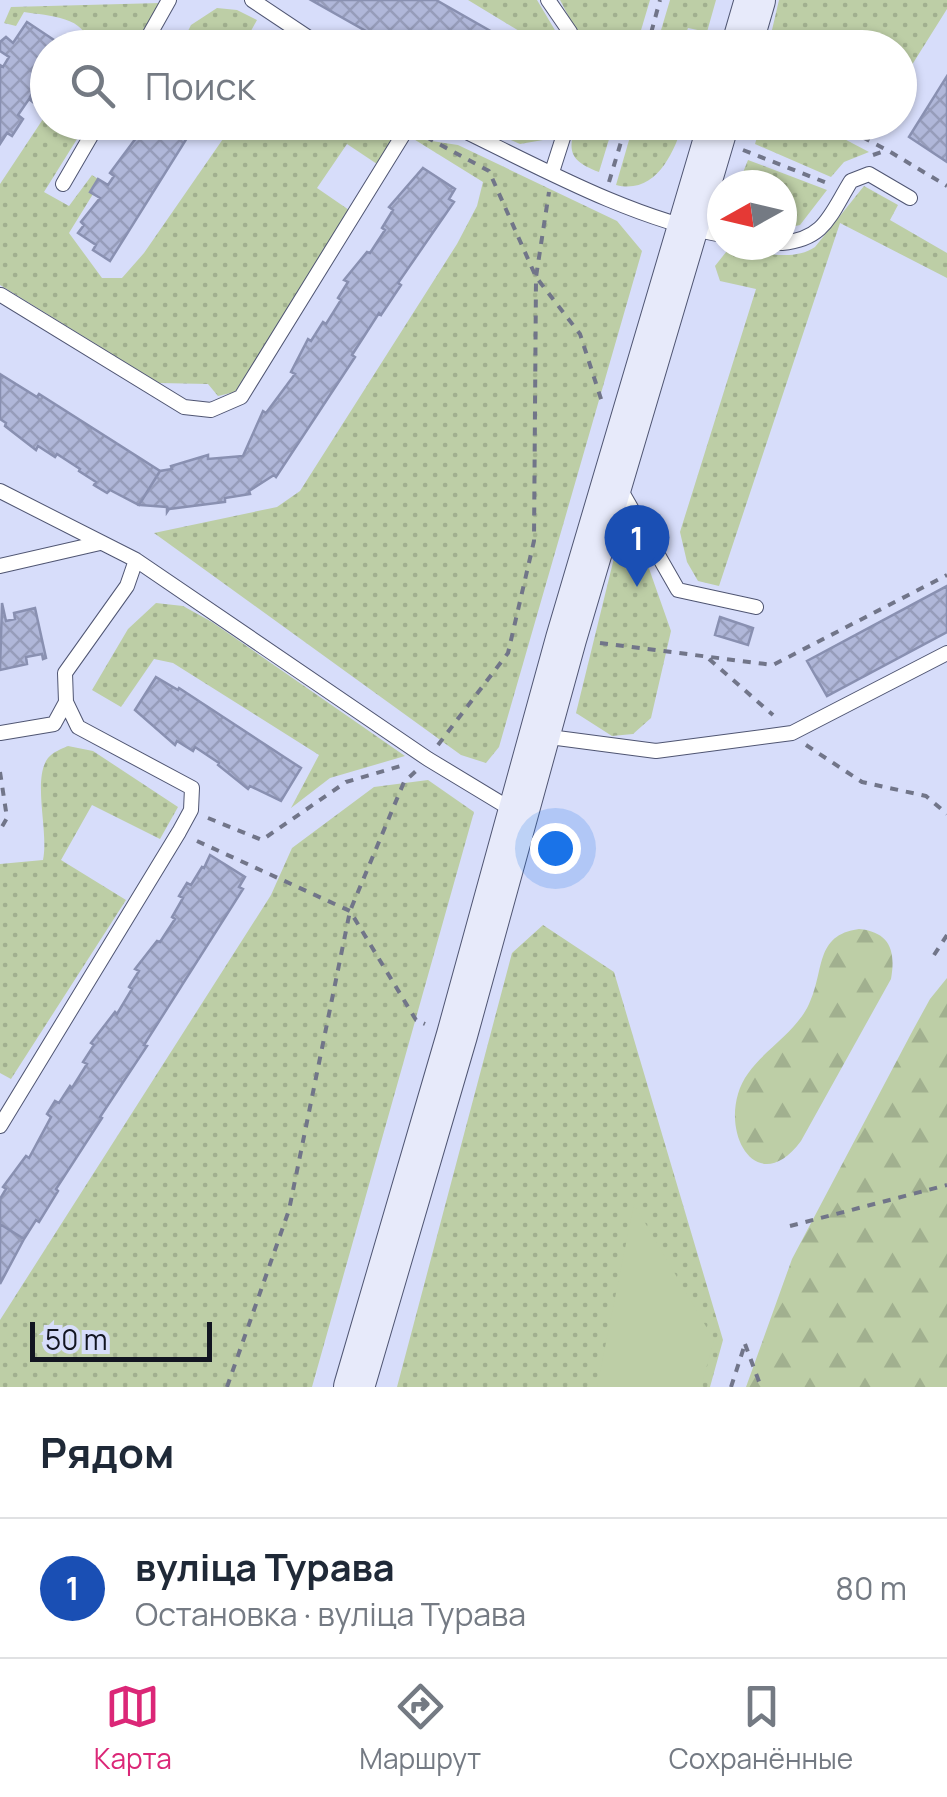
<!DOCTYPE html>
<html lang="ru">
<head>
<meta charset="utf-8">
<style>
	:root { --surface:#fff; --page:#f6f6f7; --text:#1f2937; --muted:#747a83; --line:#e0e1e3; --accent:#db2777 }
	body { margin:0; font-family:Manrope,sans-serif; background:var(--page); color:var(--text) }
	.compass { position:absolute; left:707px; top:170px; width:90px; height:90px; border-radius:50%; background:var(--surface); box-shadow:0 2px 8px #0004; rotate:262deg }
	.scale { position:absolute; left:30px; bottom:25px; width:182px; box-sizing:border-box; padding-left:10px; border:5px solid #121521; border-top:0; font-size:28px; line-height:35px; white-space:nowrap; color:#121521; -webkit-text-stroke:8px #d7ddfa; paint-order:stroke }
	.you { position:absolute; left:555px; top:848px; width:35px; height:35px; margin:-25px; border:8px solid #fff; border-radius:50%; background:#1a73e8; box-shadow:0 0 0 15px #1a73e833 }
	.badge { display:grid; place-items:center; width:65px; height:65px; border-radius:50%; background:var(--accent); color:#fff; font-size:32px; font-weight:700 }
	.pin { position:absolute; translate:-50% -82px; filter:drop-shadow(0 2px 5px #0008) }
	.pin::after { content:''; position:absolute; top:52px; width:35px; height:30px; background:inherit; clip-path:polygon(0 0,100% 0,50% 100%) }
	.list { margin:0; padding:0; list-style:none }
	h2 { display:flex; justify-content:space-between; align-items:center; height:130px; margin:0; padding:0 40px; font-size:42px }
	h2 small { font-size:32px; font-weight:400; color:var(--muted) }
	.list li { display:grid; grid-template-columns:65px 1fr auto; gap:30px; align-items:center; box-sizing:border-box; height:140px; padding:0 40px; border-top:2px solid var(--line) }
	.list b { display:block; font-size:38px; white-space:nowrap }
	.list p { margin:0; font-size:32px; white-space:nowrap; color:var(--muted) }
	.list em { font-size:32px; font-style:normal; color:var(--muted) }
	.icon { flex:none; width:55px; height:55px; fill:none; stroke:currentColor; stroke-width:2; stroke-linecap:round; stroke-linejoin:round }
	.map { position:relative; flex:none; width:947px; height:1387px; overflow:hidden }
	.search { position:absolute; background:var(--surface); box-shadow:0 2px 8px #0004; left:30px; right:30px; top:30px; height:110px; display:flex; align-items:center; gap:25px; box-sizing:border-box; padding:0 35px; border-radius:55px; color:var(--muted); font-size:38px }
	.sheet { height:270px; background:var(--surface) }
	nav { display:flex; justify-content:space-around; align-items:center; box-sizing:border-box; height:140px; border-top:2px solid var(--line); background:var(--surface); font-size:28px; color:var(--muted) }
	nav a { display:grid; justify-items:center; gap:5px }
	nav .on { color:var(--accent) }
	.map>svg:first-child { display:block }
	.grass { fill:url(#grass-dots) }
	.forest { fill:url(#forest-firs) }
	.park { fill:#bdcea6 }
	.building { fill:url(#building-cross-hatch); stroke:#8990b1; stroke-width:2.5 }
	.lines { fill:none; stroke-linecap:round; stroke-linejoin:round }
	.service-casing { stroke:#4f5572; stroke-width:16 }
	.secondary-casing { stroke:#4f5572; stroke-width:42 }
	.path { stroke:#717589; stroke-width:4; stroke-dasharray:8 8; stroke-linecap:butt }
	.service { stroke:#fff; stroke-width:14 }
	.secondary { stroke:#e7eafa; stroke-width:40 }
</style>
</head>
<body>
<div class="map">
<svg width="947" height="1387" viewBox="0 0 947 1387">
	<defs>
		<pattern id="grass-dots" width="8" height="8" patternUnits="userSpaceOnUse" patternTransform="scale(2.5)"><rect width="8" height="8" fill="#bdcea6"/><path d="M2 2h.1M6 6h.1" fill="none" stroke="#a1b08f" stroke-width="1.8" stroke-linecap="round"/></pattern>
		<pattern id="forest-firs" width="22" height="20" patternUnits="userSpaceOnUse" patternTransform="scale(2.5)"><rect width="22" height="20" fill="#bdcea6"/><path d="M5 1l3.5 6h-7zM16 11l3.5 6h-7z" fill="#a1b08f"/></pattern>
		<pattern id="building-cross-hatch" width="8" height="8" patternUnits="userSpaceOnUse" patternTransform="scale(2.5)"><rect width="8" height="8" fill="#b0b7d9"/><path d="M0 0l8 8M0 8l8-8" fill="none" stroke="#969cba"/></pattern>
	</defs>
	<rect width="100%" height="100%" fill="#d7ddfa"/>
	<!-- grass -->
	<path class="grass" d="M 468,0 L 537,0 L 565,47 L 523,47 L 529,37 Z
		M 560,0 L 650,0 L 636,47 L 585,48 Z
		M 670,0 L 716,0 L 707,32 L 688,28 L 681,47 L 656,47 Z
		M 779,0 L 947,0 L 947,9 L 900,84 L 900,48 L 768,47 Z
		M 160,3 L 133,47 L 89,47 C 87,16 49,16 24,12 L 16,26 L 4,23 L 11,7 Z
		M 217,8 L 237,10 L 257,20 L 246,40 L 256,47 L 180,47 L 191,25 Z
		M 47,113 L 48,122 L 87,123 L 44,192 L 69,206 L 92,175 L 101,181 L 69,233 L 102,278 L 122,278 L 144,253 L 234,123 L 402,123 L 377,164 L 347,144 L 317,188 L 349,210 L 235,392 L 218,396 L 208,384 L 159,383 L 0,285 L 0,184 Z
		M 473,123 L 554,123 L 543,140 L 520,144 Z
		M 576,123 L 614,123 L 599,172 C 570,161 567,152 576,123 Z
		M 634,123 L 683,123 C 674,154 655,195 616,185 Z
		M 761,123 L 814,123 L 869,152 L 844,162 L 831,177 L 755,144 Z
		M 412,138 L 458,145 L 617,221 L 642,251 L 499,747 L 486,763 L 461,755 L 154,533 L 277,507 L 300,491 L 457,244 L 477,206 L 483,182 Z
		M 748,160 L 827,190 L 800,225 L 782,229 L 782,185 L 738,185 Z
		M 864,186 L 898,205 L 890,220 L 947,253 L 947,278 L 840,223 L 719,586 L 698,581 L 687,562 L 680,532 L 756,289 L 720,281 L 715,266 L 730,247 C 756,251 792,263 815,247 Z
		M 634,539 L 646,560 L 671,631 L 651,718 L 633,734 L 612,736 L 576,713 L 615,554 Z
		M 156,603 L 183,606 L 212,622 L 405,756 L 330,778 L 291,808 L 319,755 L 173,663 L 154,659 L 121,707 L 92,690 L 128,629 Z
		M 68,746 L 93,751 L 178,807 L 160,839 L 92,805 L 61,860 L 126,900 L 11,1079 L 0,1073 L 0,864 L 43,860 C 49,832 32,779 48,758 C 53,752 61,749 68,746 Z
		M 428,780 L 474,812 L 312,1387 L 0,1387 L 0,1320 L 271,895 L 292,848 L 374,787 Z
		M 543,925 L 614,972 L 723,1340 L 710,1387 L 397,1387 L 512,953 Z"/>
	<!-- forest -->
	<path class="forest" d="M 859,929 C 890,932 896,951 891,979 L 801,1141 C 760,1196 724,1141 738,1094 C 748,1057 793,1039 809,1004 C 825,971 814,935 859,929 Z
		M 947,978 L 947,1387 L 746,1387 L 792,1259 L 913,1030 L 930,999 Z"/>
	<!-- park -->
	<path class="park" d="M 634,1204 L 714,1340 L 701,1387 L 597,1387 Z"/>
	<!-- building -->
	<path class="building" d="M 311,0 L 436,0 L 508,41 L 504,48 L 396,48 Z
		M 27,22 L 66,48 L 48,48 L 48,81 L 44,86 L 39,83 L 30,97 L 34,103 L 29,99 L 18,115 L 23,119 L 12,136 L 7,133 L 0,144 L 0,65 L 3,67 L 9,57 L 0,51 L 0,42 L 6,37 L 13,43 Z
		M 947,76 L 947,162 L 909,137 Z
		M 142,122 L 197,122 L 110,261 L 93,250 L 96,245 L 78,233 L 84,225 L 81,222 L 100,198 L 90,192 L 98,179 L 108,185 L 114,176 L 110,173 L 139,134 L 136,132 Z
		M 423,168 L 455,189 L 449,199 L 454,202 L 398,283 L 401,285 L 381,315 L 379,313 L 352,355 L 355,357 L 276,477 L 274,475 L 249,491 L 250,494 L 225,498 L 225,502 L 169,509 L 167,512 L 167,507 L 139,505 L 160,471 L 172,469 L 171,466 L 208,455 L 208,459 L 243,456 L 263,411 L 266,413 L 295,374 L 291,372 L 308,339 L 311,341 L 323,322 L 326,324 L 341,300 L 338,298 L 348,282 L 344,280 L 367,252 L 370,253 L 385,230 L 382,228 L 393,210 L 389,207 Z
		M 0,374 L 37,397 L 39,394 L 160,471 L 139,505 L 110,490 L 107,493 L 94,485 L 96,482 L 79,471 L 80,469 L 57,454 L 55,457 L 38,446 L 36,450 L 5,426 L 6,423 L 0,419 Z
		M 947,586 L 947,632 L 827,696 L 807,661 Z
		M 2,603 L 6,621 L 15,619 L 14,613 L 35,608 L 46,658 L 43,659 L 42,654 L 26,657 L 27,664 L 0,670 Z
		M 720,617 L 753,628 L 748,645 L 715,635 Z
		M 156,677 L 178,690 L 179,688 L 301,768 L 281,801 L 250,786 L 248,789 L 218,765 L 219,763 L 195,747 L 193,751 L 177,741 L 175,745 L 135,710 Z
		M 210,855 L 245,877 L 239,887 L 243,889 L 144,1045 L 147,1046 L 100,1117 L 102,1118 L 56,1189 L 58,1191 L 39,1222 L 36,1220 L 24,1239 L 0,1224 L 0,1199 L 6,1189 L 3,1187 L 26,1156 L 29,1158 L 51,1117 L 47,1114 L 55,1101 L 59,1103 L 70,1086 L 72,1088 L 87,1064 L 83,1062 L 94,1045 L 91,1043 L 115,1012 L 117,1014 L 132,989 L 129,987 L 139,971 L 135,969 L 157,941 L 160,942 L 175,919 L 172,917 L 183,898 L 179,896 L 187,883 L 191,885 L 202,867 L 204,868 Z
		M 0,1224 L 24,1239 L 0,1284 Z"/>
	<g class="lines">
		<defs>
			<path id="service" d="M 252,0 L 324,48
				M 548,0 L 570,32 L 576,48
				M 142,48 L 169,0
				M 446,122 C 532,163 628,218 722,235
				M 552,172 L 568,122
				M 63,184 L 99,122
				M 782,243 C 825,239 830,215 851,181 L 869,174 L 910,198
				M 1,295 L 184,407 L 211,410 L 241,397 L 411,122
				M 619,487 L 678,590 L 756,607
				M 0,491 L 136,560 L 127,586 L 65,673 L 66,702 L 78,727 L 192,788 L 191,810 L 179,832 L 0,1126
				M 136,560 L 428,759 L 514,811
				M 0,566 L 100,543
				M 0,733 L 54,724 L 66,702
				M 542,736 L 656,751 L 792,733 L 947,653"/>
			<path id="secondary" d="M 741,48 L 755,0
				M 354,1387 L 457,1035 L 566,639 L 719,122"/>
		</defs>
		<!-- service casing -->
		<use href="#service" class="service-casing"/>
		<!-- secondary casing -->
		<use href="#secondary" class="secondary-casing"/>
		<!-- path -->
		<path class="path" d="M 647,48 L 660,0
			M 834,122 L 887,150 L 947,186
			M 426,137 L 489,171 L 536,277 L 580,334 L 602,402
			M 743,150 L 827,183
			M 873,155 L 887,150
			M 609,182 L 627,122
			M 600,643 L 773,665 L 947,575
			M 709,659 L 773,715
			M 438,745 L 508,653 L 534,541 L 536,277 L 549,192
			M 806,745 L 862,782 L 926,796 L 947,814
			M 0,772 L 7,818 L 0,830
			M 208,818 L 262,840 L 346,782 L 404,765
			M 197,841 L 350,911 L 416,1020 L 425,1024
			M 934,955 L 947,935
			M 790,1226 L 947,1185
			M 745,1344 L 761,1387
			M 227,1387 L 289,1210 L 350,911 L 404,782 L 416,771
			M 731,1387 L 745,1344"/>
		<!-- service -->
		<use href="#service" class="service"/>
		<!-- secondary -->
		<use href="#secondary" class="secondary"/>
	</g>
</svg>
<svg class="compass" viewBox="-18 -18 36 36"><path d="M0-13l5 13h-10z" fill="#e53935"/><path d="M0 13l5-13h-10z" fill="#747a83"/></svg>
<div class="scale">50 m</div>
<div class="you"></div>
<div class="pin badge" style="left:637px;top:587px;background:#1a4fb4">1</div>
<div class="search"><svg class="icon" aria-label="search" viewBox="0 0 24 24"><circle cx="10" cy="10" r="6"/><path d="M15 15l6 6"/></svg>Поиск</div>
</div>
<section class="sheet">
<h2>Рядом<small></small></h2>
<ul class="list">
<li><span class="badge" style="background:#1a4fb4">1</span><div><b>вуліца Турава</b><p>Остановка · вуліца Турава</p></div><em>80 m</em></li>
</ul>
</section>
<nav>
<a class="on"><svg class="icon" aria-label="map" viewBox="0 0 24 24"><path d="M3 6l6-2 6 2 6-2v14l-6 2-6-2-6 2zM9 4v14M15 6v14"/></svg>Карта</a>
<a><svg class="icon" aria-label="directions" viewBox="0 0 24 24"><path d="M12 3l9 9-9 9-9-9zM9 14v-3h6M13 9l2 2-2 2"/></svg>Маршрут</a>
<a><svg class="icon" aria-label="saved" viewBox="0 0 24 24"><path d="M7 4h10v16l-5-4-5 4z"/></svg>Сохранённые</a>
</nav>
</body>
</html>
